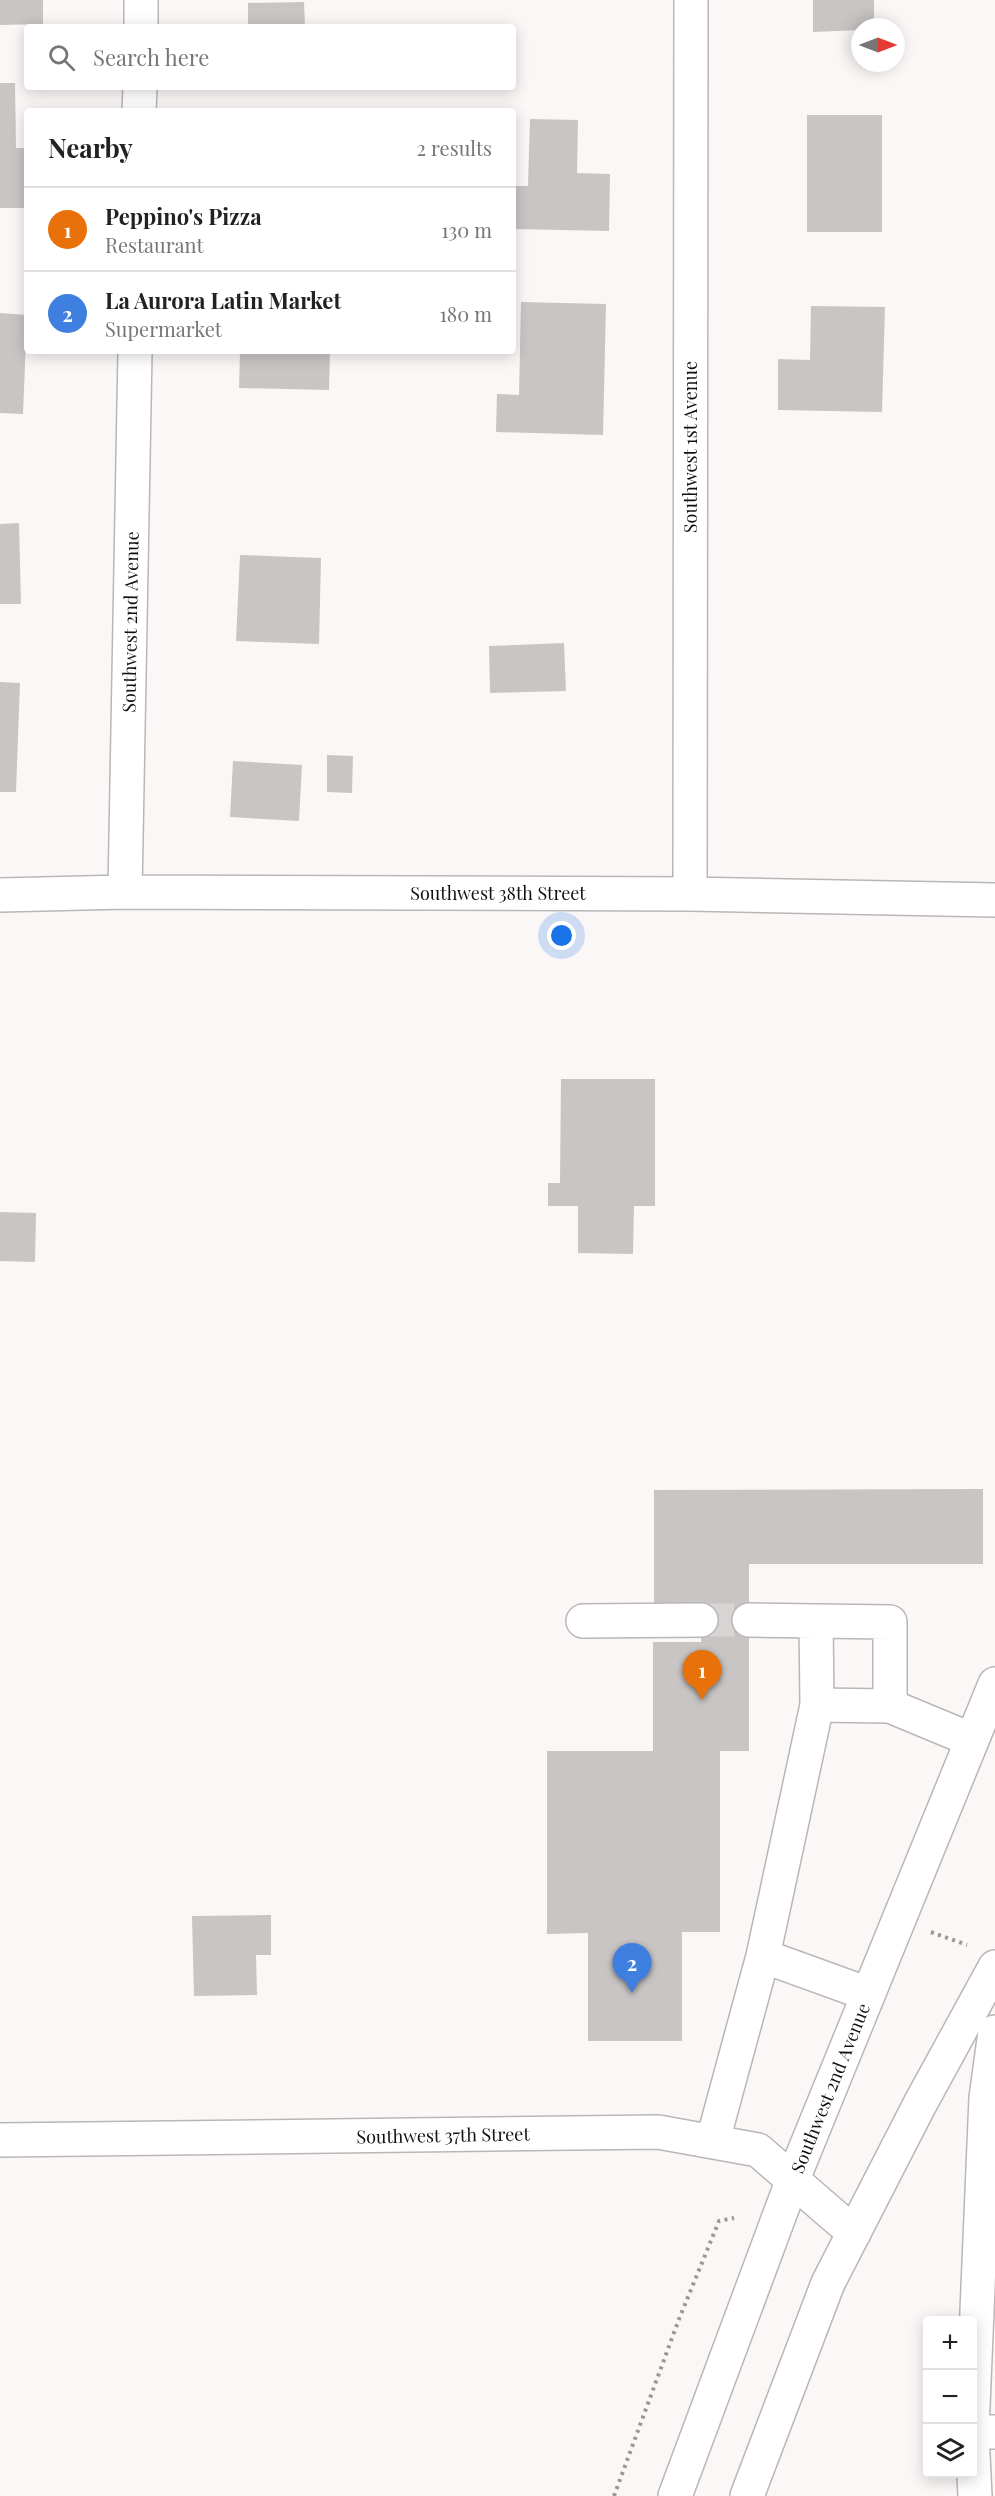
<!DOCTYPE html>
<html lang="en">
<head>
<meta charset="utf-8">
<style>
	:root { --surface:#fff; --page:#f6f6f6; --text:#222; --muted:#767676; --line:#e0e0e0; --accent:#2563eb }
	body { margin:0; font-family:"Playfair Display",serif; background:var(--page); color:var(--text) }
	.controls { position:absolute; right:18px; bottom:18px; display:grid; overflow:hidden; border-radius:6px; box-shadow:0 3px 15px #0003 }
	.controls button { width:54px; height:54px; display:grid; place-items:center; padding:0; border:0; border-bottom:2px solid var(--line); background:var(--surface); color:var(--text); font:30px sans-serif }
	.compass { position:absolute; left:851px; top:18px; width:54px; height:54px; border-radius:50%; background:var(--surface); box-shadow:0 3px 15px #0003; rotate:90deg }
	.you { position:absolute; left:562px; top:936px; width:21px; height:21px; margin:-15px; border:4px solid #fff; border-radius:50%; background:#1a73e8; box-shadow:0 0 0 9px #1a73e833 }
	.badge { display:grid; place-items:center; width:39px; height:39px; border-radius:50%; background:var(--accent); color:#fff; font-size:20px; font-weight:700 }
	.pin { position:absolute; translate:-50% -50px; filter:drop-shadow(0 2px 3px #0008) }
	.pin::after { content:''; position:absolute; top:32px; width:21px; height:18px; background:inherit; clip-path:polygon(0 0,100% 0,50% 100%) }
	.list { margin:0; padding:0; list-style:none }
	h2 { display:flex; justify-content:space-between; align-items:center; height:78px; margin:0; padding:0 24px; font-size:26px }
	h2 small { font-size:20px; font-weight:400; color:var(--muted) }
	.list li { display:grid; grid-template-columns:39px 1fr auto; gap:18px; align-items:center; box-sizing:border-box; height:84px; padding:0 24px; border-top:2px solid var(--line) }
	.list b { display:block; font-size:22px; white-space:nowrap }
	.list p { margin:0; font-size:20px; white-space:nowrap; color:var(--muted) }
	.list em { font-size:20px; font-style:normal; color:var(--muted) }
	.icon { flex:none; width:33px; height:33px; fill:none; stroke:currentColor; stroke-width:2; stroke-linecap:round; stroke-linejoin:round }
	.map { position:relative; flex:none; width:995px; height:2496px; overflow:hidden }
	.search { position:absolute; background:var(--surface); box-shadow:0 3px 15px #0003; left:24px; top:24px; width:492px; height:66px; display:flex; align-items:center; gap:15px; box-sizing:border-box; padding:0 21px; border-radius:6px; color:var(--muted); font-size:22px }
	.panel { position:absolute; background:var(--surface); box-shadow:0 3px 15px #0003; left:24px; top:108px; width:492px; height:246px; border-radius:6px }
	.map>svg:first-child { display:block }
	.building { fill:#c9c5c5 }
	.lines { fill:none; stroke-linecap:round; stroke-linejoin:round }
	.minor-tunnel { stroke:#d9d4d4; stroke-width:33; stroke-dasharray:33 16; stroke-linecap:butt }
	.minor-casing { stroke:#bbb6b6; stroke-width:36 }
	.major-casing { stroke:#bbb6b6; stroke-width:36 }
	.path { stroke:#9b9797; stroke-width:4; stroke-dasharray:3 4.5; stroke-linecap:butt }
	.minor { stroke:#fff; stroke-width:33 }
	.major { stroke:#fff; stroke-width:33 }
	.labels { text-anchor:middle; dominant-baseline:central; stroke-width:6; stroke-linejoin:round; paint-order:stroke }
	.street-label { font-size:18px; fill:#121010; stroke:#fff }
</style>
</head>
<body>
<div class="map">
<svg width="995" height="2496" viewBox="0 0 995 2496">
	<rect width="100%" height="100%" fill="#fcf7f7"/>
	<!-- building -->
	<path class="building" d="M 0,0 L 43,0 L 43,24 L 0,25 Z
		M 813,0 L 874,0 L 874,27 L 860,27 L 860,30 L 813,32 Z
		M 304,2 L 305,27 L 248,27 L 248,3 Z
		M 0,83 L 15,83 L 16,148 L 27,148 L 27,208 L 0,208 Z
		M 807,115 L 882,115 L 882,232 L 807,232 Z
		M 530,119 L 578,120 L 577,173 L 610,174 L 609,231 L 513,229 L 514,186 L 528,186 Z
		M 521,302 L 606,304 L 603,435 L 496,432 L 497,394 L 519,395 Z
		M 811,306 L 885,307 L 882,412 L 778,410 L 778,359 L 810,360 Z
		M 0,313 L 27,315 L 23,414 L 0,413 Z
		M 240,351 L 330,351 L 329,390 L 239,388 Z
		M 19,523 L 21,604 L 0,604 L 0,524 Z
		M 240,555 L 321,558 L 319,644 L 236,641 Z
		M 564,643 L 566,691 L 490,693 L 489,646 Z
		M 0,682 L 20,683 L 16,792 L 0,792 Z
		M 327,755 L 353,756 L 352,793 L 327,792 Z
		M 233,761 L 302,765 L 299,821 L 230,817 Z
		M 561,1079 L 655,1079 L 655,1206 L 634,1206 L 633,1254 L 578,1253 L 578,1206 L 548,1206 L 548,1183 L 560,1183 Z
		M 0,1212 L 36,1213 L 35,1262 L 0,1261 Z
		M 983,1489 L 983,1564 L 749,1564 L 749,1751 L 720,1751 L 720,1932 L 682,1932 L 682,2041 L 588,2041 L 588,1933 L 547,1934 L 547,1751 L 653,1751 L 653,1642 L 701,1642 L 701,1605 L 654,1605 L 654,1490 Z
		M 271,1915 L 271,1955 L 256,1955 L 257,1995 L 194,1996 L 192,1916 Z"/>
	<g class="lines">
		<!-- minor-tunnel -->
		<path class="minor-tunnel" d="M 701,1620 L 749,1620"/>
		<defs>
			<path id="minor" d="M 141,27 L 141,0
				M 139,111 L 140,87
				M 125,892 L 135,351
				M 690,894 L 691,0
				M 0,895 L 125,892 L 690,894 L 995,900
				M 749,1620 L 890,1622 L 890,1706
				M 583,1621 L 701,1620
				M 816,1621 L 817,1705
				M 868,1994 L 763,1956 L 817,1705 L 890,1706 L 972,1740
				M 0,2140 L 658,2132 L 758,2150 L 854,2233
				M 713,2140 L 763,1956
				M 972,2432 L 995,2432"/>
			<path id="major" d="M 972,2429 L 986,2098 L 995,2032
				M 972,2435 L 975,2496
				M 675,2496 L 793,2179 L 995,1684
				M 747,2496 L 828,2283 L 920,2104 L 995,1967"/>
		</defs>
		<!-- minor casing -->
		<use href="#minor" class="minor-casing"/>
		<!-- major casing -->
		<use href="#major" class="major-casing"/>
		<!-- path -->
		<path class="path" d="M 931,1932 L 967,1945
			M 614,2496 L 679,2319 L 719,2221 L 734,2218"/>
		<!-- minor -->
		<use href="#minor" class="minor"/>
		<!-- major -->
		<use href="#major" class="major"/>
	</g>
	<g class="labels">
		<!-- street labels -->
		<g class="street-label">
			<text transform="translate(690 447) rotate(-90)">Southwest 1st Avenue</text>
			<text transform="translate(130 622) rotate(-89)">Southwest 2nd Avenue</text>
			<text x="498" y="893">Southwest 38th Street</text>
			<text transform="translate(830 2088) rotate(-68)">Southwest 2nd Avenue</text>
			<text transform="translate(443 2135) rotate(-1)">Southwest 37th Street</text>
		</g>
	</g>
</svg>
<div class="controls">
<button>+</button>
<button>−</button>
<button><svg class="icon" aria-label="layers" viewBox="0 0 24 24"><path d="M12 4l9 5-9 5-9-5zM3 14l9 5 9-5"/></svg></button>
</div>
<svg class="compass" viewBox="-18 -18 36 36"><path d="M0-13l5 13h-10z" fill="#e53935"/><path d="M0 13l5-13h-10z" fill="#767676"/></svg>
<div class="you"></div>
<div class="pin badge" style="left:702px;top:1700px;background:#e8710a">1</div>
<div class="pin badge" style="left:632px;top:1993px;background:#3f7fe0">2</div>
<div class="search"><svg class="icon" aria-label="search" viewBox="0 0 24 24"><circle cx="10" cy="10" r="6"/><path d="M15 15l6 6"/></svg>Search here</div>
<section class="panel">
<h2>Nearby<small>2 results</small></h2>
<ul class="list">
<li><span class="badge" style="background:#e8710a">1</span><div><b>Peppino's Pizza</b><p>Restaurant</p></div><em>130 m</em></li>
<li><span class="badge" style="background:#3f7fe0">2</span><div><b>La Aurora Latin Market</b><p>Supermarket</p></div><em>180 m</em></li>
</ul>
</section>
</div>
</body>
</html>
